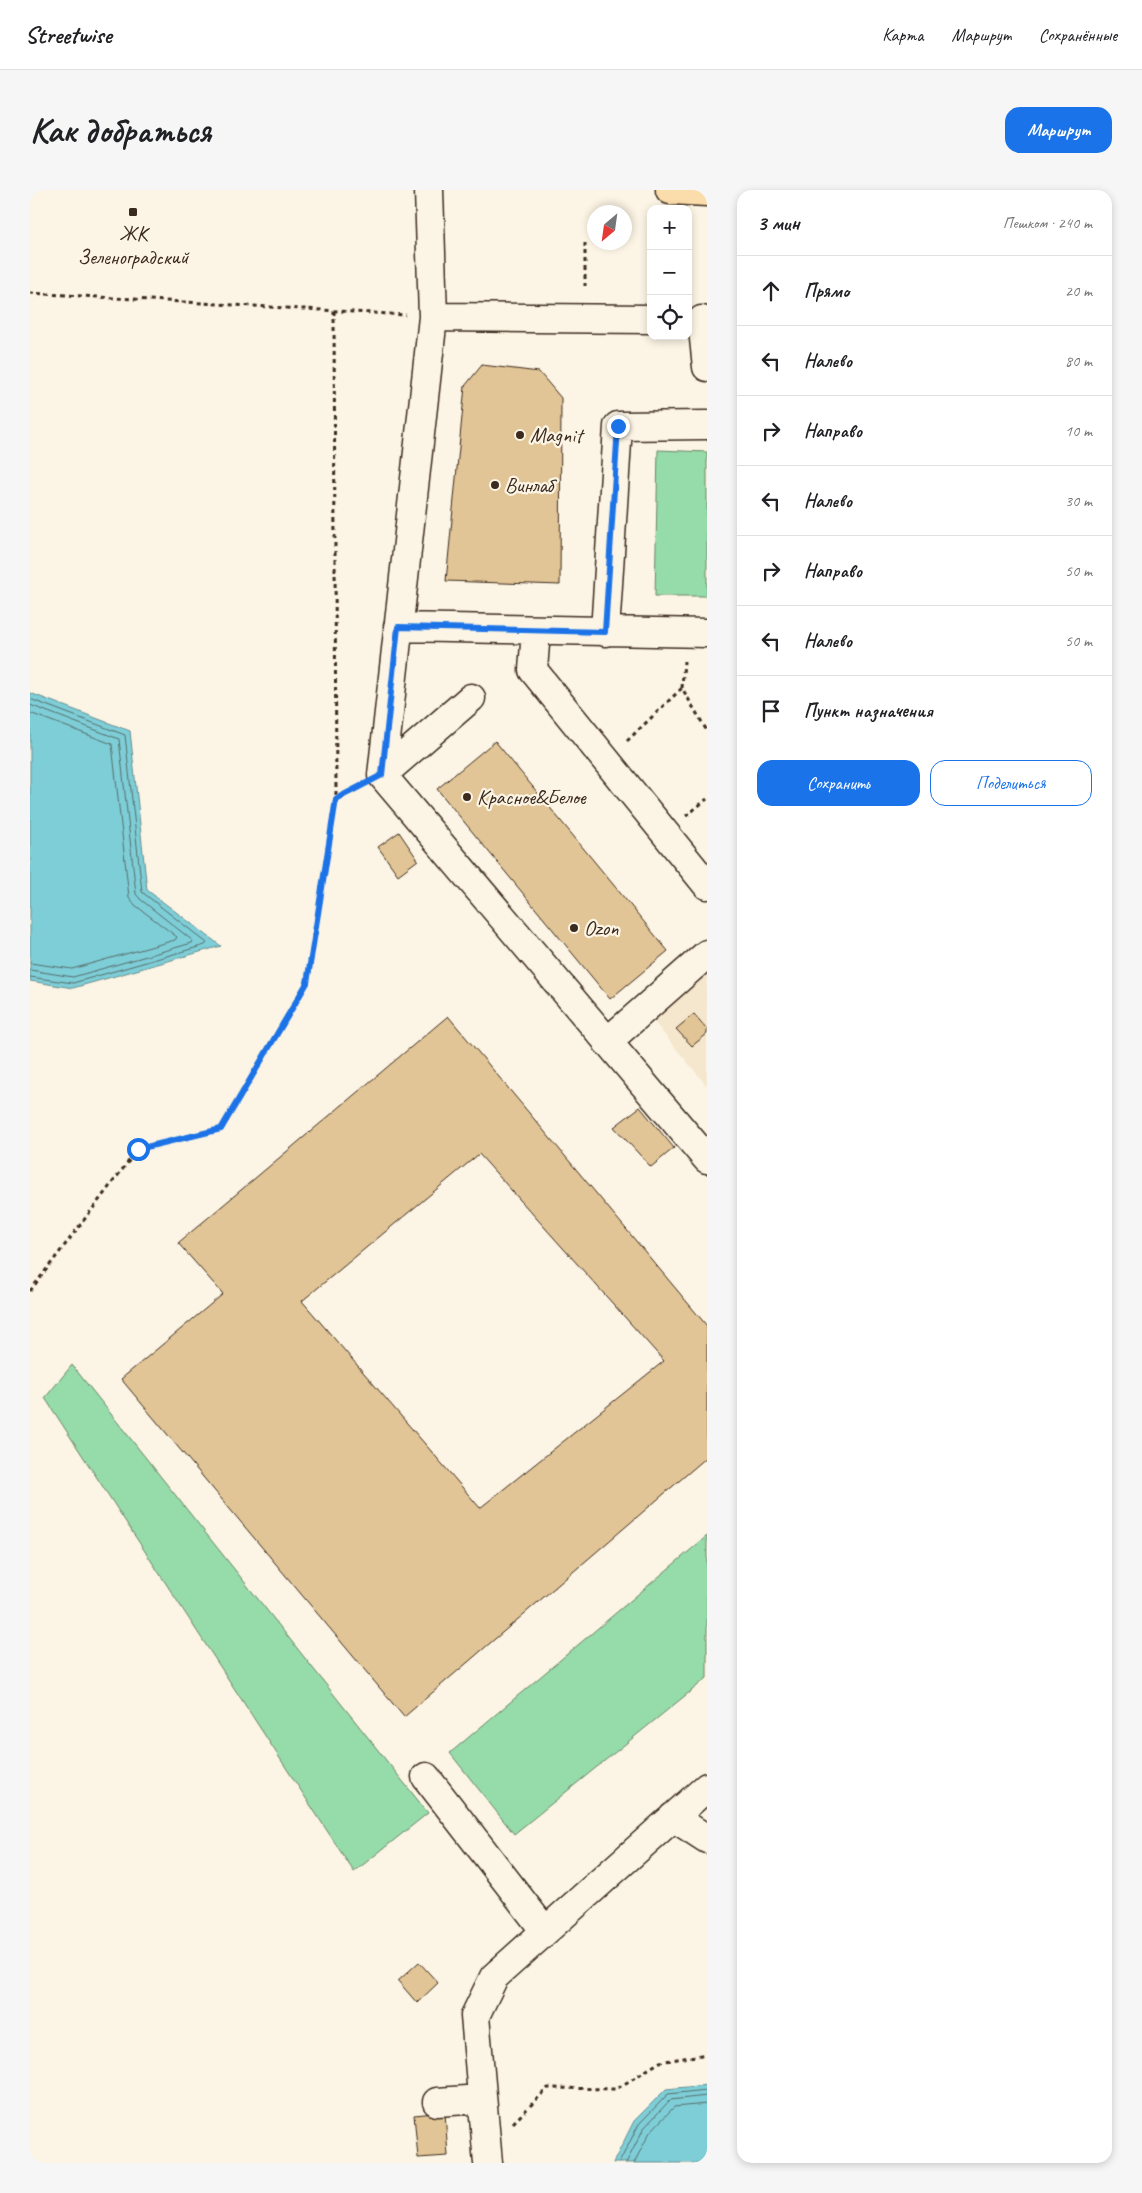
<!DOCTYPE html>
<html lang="ru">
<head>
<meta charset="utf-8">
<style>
	:root { --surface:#fff; --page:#f6f6f6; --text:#202124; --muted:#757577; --line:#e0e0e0; --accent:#1a73e8 }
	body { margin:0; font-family:Caveat,sans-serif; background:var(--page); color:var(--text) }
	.controls { position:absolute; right:15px; top:15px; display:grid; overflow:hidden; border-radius:10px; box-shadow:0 2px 8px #0003 }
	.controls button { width:45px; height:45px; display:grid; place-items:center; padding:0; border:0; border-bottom:1px solid var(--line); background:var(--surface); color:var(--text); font:25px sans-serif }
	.compass { position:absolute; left:557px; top:15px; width:45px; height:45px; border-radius:50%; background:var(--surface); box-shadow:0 2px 8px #0003; rotate:209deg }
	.stop { position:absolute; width:15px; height:15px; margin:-11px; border:4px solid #1a73e8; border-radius:50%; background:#fff }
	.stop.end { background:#1a73e8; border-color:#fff; box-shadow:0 1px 5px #0008 }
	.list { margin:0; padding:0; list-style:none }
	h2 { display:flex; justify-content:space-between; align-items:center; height:65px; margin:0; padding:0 20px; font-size:21px }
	h2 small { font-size:16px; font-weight:400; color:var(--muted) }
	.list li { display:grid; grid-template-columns:32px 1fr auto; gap:15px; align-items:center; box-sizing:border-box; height:70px; padding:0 20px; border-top:1px solid var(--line) }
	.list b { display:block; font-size:19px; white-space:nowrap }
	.list em { font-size:16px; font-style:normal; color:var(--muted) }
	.actions { display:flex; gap:10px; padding:15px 20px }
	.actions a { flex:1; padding:11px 0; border:1px solid var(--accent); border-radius:15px; text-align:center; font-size:18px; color:var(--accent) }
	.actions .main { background:var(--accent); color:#fff }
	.icon { flex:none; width:28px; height:28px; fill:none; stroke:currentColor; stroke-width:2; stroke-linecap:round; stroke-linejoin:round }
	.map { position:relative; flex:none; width:677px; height:1973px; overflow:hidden; border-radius:15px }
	header { display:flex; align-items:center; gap:30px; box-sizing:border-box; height:70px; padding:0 25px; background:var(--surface); border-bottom:1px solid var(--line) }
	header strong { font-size:24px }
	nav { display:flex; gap:28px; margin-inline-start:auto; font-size:18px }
	.intro { display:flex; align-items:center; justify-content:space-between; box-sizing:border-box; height:120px; padding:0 30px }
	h1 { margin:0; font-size:35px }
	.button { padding:12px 22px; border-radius:15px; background:var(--accent); color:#fff; font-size:18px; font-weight:700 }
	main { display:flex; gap:30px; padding:0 30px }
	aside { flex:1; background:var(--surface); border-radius:15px; box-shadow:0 2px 8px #0003 }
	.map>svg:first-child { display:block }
	.built { fill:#f4e7cd }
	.green { fill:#96dcaa; stroke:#688364 }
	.water { fill:#7eced8; stroke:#638c8e }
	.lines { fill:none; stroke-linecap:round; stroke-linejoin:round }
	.shore { stroke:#566c68; stroke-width:1 }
	.building { fill:#e2c596; stroke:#3b2a1e; fill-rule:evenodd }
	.minor-casing { stroke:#3b2a1e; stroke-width:31 }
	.major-casing { stroke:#3b2a1e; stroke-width:31 }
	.path { stroke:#3b2a1e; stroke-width:3; stroke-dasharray:4 4; stroke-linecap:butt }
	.minor { stroke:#fcf5e5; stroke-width:28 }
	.major { stroke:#fbddab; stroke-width:28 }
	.route { stroke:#1a73e8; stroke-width:6 }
	.poi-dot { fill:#3b2a1e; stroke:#fcf5e5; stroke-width:2 }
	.labels { text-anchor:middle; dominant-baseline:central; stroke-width:4.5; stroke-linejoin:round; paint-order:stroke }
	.poi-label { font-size:21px; fill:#3b2a1e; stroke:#fcf5e5; text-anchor:start }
</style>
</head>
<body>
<header>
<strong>Streetwise</strong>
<nav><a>Карта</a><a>Маршрут</a><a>Сохранённые</a></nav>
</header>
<div class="intro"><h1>Как добраться</h1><a class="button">Маршрут</a></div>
<main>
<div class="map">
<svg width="677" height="1973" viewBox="0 0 677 1973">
	<rect width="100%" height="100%" fill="#fcf5e5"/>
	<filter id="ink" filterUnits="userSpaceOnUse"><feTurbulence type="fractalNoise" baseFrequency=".02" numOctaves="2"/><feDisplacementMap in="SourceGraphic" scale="10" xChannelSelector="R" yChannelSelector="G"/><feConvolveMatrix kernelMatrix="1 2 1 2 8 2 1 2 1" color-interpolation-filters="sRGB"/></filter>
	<g filter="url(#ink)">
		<!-- built -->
		<path class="built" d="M 677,780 L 677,896 L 623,831 Z"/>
		<!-- green -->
		<path class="green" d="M 628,260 L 677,262 L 677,406 L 625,406 Z
			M 42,1175 L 398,1623 L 324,1682 L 15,1208 Z
			M 677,1346 L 677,1488 L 484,1644 L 420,1563 Z"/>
		<!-- water -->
		<path class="water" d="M 0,503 L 100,541 L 117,700 L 191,756 L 43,798 L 0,791 Z
			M 677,1895 L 677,1973 L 583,1973 L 604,1931 L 636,1899 Z"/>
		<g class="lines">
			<!-- shore -->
			<path class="shore" d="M 0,509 L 95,545 L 112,702 L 177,753 L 175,755 L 43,793 L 0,787
				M 0,515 L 89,549 L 106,704 L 110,709 L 163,751 L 162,753 L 43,787 L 0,780
				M 0,523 L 82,554 L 99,707 L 105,715 L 147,747 L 145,750 L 42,779 L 0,773
				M 589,1973 L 609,1934 L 638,1904 L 677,1900
				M 596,1973 L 614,1938 L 640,1910 L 677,1906
				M 604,1973 L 620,1942 L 644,1917 L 677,1914"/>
		</g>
		<!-- building -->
		<path class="building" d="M 452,175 L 509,182 L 531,208 L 530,395 L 416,391 L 435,196 Z
			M 465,551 L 638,761 L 580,809 L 407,599 Z
			M 369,642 L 388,670 L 368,685 L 348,657 Z
			M 664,824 L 677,839 L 677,844 L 662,856 L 646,839 Z
			M 418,826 L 677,1136 L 677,1267 L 374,1527 L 91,1189 L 193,1104 L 148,1053 ZM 449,964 L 634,1171 L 450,1318 L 272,1111 Z
			M 610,917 L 644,958 L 621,977 L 584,937 Z
			M 389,1772 L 408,1793 L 387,1813 L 368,1791 Z
			M 415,1922 L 418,1966 L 388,1968 L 384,1925 Z"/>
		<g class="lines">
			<defs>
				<path id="minor" d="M 399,0 L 403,127 L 352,585 L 677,969
					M 403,127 L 621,129
					M 672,130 L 677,177
					M 368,437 L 677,443
					M 506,441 L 503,480 L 677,695
					M 575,442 L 588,236 L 677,235
					M 352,585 L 441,508
					M 577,852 L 677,764
					M 396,1587 L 515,1741
					M 643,1627 L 677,1649
					M 407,1912 L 451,1909
					M 458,1973 L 445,1826 L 464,1787 L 677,1597"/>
				<path id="major" d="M 640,0 L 677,2"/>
			</defs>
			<!-- minor casing -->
			<use href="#minor" class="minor-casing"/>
			<!-- major casing -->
			<use href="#major" class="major-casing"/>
			<!-- path -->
			<path class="path" d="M 555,53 L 555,96
				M 0,103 L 376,125
				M 304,121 L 306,609
				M 652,498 L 654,471
				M 597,551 L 652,498 L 677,541
				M 656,626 L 677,609
				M 0,1101 L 108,959 L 191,939 L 277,793 L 306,609 L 327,598
				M 483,1933 L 518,1898 L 586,1899 L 630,1872 L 677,1864"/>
			<!-- minor -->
			<use href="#minor" class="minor"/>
			<!-- major -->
			<use href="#major" class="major"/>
		</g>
	</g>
	<g class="lines" filter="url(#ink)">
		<!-- route -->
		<path class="route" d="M 108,959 L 191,939 L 277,793 L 306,609 L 352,585 L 368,437 L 575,442 L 588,236"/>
	</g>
	<!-- markers -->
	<g class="poi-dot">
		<rect x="98" y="17" width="10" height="10" rx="2.5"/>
		<circle cx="490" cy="245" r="5"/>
		<circle cx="465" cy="295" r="5"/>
		<circle cx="437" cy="607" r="5"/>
		<circle cx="544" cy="738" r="5"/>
	</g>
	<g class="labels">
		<!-- poi labels -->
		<g class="poi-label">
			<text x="103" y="43" text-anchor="middle">ЖК<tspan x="103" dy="24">Зеленоградский</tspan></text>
			<text x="500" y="245">Magnit</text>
			<text x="475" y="295">Винлаб</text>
			<text x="447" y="607">Красное&amp;Белое</text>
			<text x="554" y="738">Ozon</text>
		</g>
	</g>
</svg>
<div class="controls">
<button>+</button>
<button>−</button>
<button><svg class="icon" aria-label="locate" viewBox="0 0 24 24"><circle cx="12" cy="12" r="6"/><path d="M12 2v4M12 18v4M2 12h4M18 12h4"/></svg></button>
</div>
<svg class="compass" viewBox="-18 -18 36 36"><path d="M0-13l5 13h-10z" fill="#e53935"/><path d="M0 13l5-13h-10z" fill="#757577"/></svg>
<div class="stop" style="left:108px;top:959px"></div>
<div class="stop end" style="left:588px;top:236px"></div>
</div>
<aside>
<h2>3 мин<small>Пешком · 240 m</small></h2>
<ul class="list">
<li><svg class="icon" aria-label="ahead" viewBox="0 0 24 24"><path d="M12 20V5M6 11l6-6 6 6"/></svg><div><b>Прямо</b></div><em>20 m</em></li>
<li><svg class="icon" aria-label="left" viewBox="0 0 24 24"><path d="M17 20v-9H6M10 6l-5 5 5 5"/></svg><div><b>Налево</b></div><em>80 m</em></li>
<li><svg class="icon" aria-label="right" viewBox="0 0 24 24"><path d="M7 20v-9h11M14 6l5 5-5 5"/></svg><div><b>Направо</b></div><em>10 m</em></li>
<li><svg class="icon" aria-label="left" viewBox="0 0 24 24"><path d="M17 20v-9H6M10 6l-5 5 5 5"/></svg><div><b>Налево</b></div><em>30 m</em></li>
<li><svg class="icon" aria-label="right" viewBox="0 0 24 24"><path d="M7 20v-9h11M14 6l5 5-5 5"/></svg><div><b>Направо</b></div><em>50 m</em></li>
<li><svg class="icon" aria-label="left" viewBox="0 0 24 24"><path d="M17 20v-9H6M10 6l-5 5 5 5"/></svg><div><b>Налево</b></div><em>50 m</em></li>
<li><svg class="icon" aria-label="arrive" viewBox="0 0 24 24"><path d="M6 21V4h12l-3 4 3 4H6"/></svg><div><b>Пункт назначения</b></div></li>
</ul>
<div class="actions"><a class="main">Сохранить</a><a>Поделиться</a></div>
</aside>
</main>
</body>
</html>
